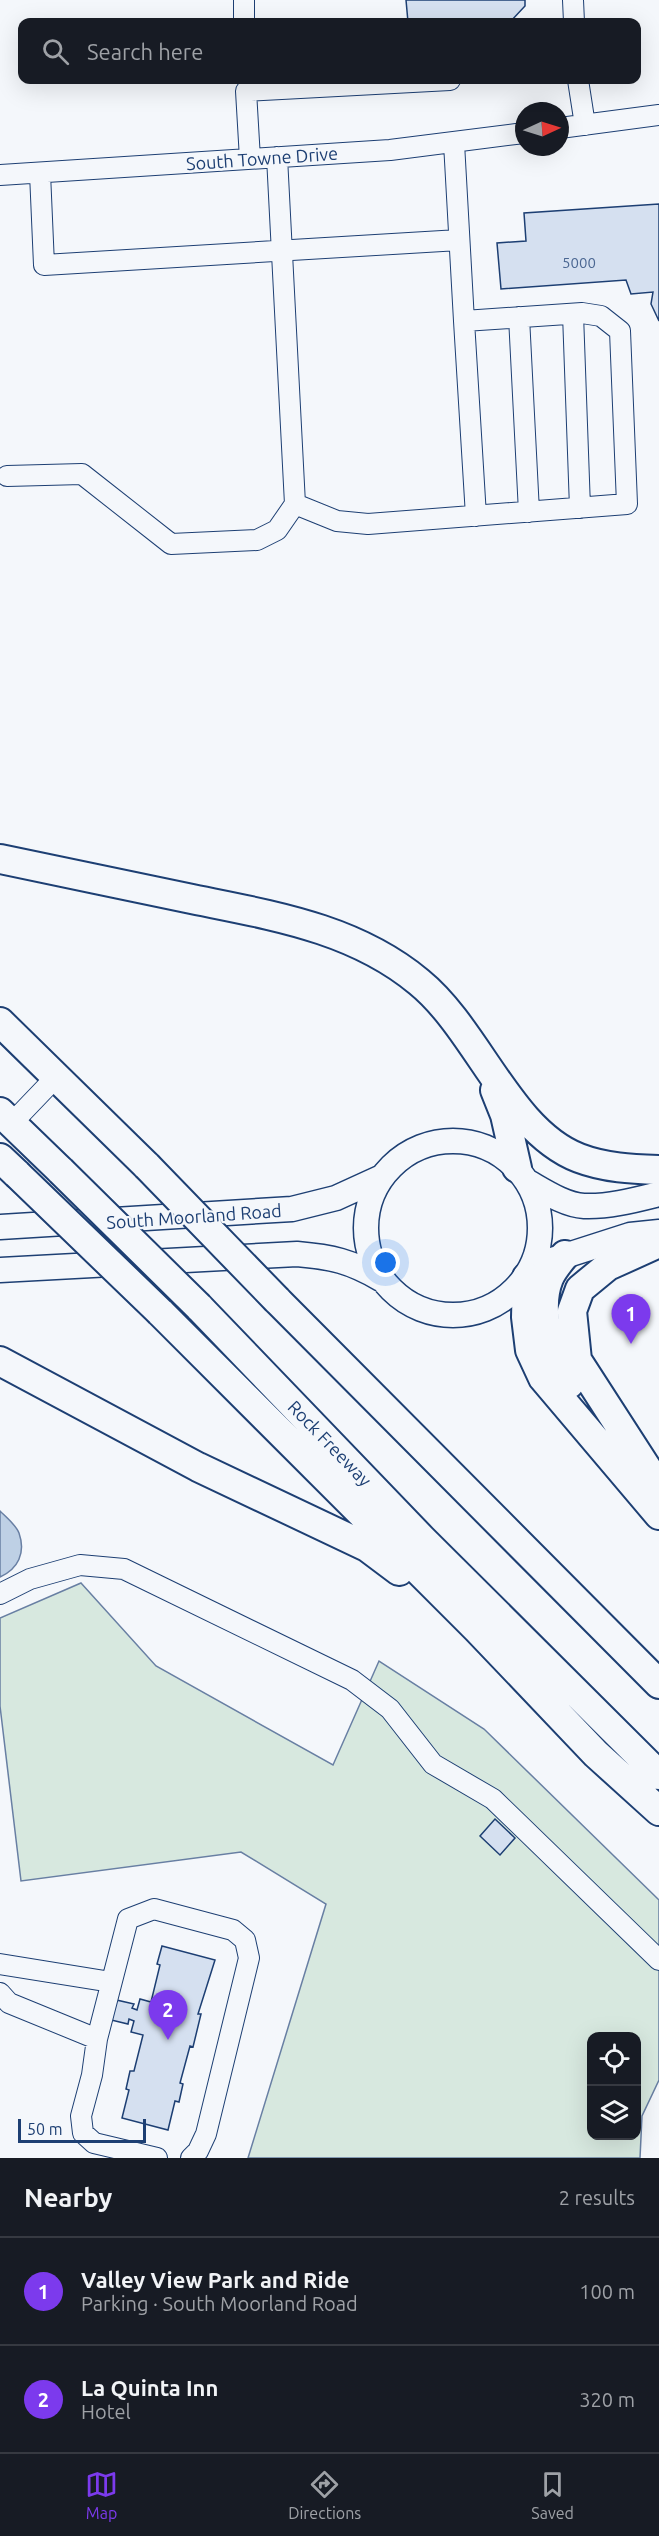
<!DOCTYPE html>
<html lang="en">
<head>
<meta charset="utf-8">
<style>
	:root { --surface:#171b24; --page:#242831; --text:#f1f3f6; --muted:#9ea1a6; --line:#363941; --accent:#7c3aed }
	body { margin:0; font-family:Ubuntu,sans-serif; background:var(--page); color:var(--text) }
	.controls { position:absolute; right:18px; bottom:18px; display:grid; overflow:hidden; border-radius:12px; box-shadow:0 6px 24px #0002 }
	.controls button { width:54px; height:54px; display:grid; place-items:center; padding:0; border:0; border-bottom:2px solid var(--line); background:var(--surface); color:var(--text); font:30px sans-serif }
	.compass { position:absolute; left:515px; top:102px; width:54px; height:54px; border-radius:50%; background:var(--surface); box-shadow:0 6px 24px #0002; rotate:86deg }
	.scale { position:absolute; left:18px; bottom:15px; width:128px; box-sizing:border-box; padding-left:6px; border:3px solid #1d3f73; border-top:0; font-size:16px; line-height:21px; white-space:nowrap; color:#1d3f73; -webkit-text-stroke:4px #f4f7fb; paint-order:stroke }
	.you { position:absolute; left:386px; top:1263px; width:21px; height:21px; margin:-15px; border:4px solid #fff; border-radius:50%; background:#1a73e8; box-shadow:0 0 0 9px #1a73e833 }
	.badge { display:grid; place-items:center; width:39px; height:39px; border-radius:50%; background:var(--accent); color:#fff; font-size:20px; font-weight:700 }
	.pin { position:absolute; translate:-50% -50px; filter:drop-shadow(0 2px 3px #0008) }
	.pin::after { content:''; position:absolute; top:32px; width:21px; height:18px; background:inherit; clip-path:polygon(0 0,100% 0,50% 100%) }
	.list { margin:0; padding:0; list-style:none }
	h2 { display:flex; justify-content:space-between; align-items:center; height:78px; margin:0; padding:0 24px; font-size:26px }
	h2 small { font-size:20px; font-weight:400; color:var(--muted) }
	.list li { display:grid; grid-template-columns:39px 1fr auto; gap:18px; align-items:center; box-sizing:border-box; height:108px; padding:0 24px; border-top:2px solid var(--line) }
	.list b { display:block; font-size:22px; white-space:nowrap }
	.list p { margin:0; font-size:20px; white-space:nowrap; color:var(--muted) }
	.list em { font-size:20px; font-style:normal; color:var(--muted) }
	.icon { flex:none; width:33px; height:33px; fill:none; stroke:currentColor; stroke-width:2; stroke-linecap:round; stroke-linejoin:round }
	.map { position:relative; flex:none; width:659px; height:2158px; overflow:hidden }
	.search { position:absolute; background:var(--surface); box-shadow:0 6px 24px #0002; left:18px; right:18px; top:18px; height:66px; display:flex; align-items:center; gap:15px; box-sizing:border-box; padding:0 21px; border-radius:12px; color:var(--muted); font-size:22px }
	.sheet { height:294px; background:var(--surface) }
	nav { display:flex; justify-content:space-around; align-items:center; box-sizing:border-box; height:84px; border-top:2px solid var(--line); background:var(--surface); font-size:16px; color:var(--muted) }
	nav a { display:grid; justify-items:center; gap:3px }
	nav .on { color:var(--accent) }
	.map>svg:first-child { display:block }
	.green { fill:#d7e8df; stroke:#687fa3; stroke-width:1.5; fill-rule:evenodd }
	.water { fill:#bed0e5; stroke:#687fa3; stroke-width:1.5 }
	.building { fill:#d5e0f0; stroke:#1d3f73; stroke-width:1.5 }
	.lines { fill:none; stroke-linecap:round; stroke-linejoin:round }
	.minor-casing { stroke:#1d3f73; stroke-width:22 }
	.major-casing { stroke:#1d3f73; stroke-width:27 }
	.highway-casing { stroke:#1d3f73; stroke-width:32 }
	.minor { stroke:#f4f7fb; stroke-width:20 }
	.major { stroke:#f4f7fb; stroke-width:24 }
	.highway { stroke:#f4f7fb; stroke-width:28 }
	.highway-bridge-casing { stroke:#1d3f73; stroke-width:32; stroke-linecap:butt }
	.highway-bridge { stroke:#f4f7fb; stroke-width:28 }
	.labels { text-anchor:middle; dominant-baseline:central; stroke-width:4.5; stroke-linejoin:round; paint-order:stroke }
	.number-label { font-size:15px; fill:#4b6792 }
	.street-label { font-size:18px; fill:#1d3f73; stroke:#f4f7fb }
</style>
</head>
<body>
<div class="map">
<svg width="659" height="2158" viewBox="0 0 659 2158">
	<rect width="100%" height="100%" fill="#f4f7fb"/>
	<!-- green -->
	<path class="green" d="M 81,1583 L 156,1666 L 333,1765 L 379,1661 L 484,1729 L 659,1900 L 659,2080 L 642,2116 L 640,2158 L 248,2158 L 326,1904 L 241,1852 L 21,1881 L 0,1706 L 0,1618 ZM 592,2036 L 636,2036 L 636,2136 L 592,2136 Z"/>
	<!-- water -->
	<path class="water" d="M 0,1511 C 6,1517 16,1525 19,1533 C 26,1553 18,1569 0,1577 Z"/>
	<!-- building -->
	<path class="building" d="M 406,0 L 525,0 L 525,6 L 510,22 L 408,22 Z
		M 659,204 L 659,321 L 651,304 L 653,292 L 631,294 L 626,280 L 501,289 L 497,243 L 526,241 L 524,213 Z
		M 495,1819 L 515,1838 L 500,1855 L 480,1836 Z
		M 162,1946 L 215,1960 L 198,2014 L 201,2014 L 193,2047 L 190,2046 L 180,2083 L 183,2084 L 179,2102 L 175,2101 L 168,2130 L 122,2118 L 129,2090 L 126,2089 L 130,2071 L 134,2071 L 143,2035 L 131,2032 L 134,2021 L 129,2019 L 128,2024 L 107,2019 L 112,1999 L 134,2004 L 132,2008 L 137,2010 L 140,1999 L 151,2002 L 160,1965 L 157,1964 Z"/>
	<g class="lines">
		<defs>
			<path id="minor" d="M 244,0 L 244,22
				M 573,0 L 574,22
				M 578,80 L 585,125
				M 560,128 L 659,115
				M 277,157 L 295,504 L 337,521 L 368,524 L 627,504 L 620,331 L 601,316 L 582,313 L 464,321 L 454,143
				M 250,159 L 246,91 L 450,80
				M 40,173 L 44,265 L 459,240
				M 0,175 L 390,150 L 524,133
				M 573,314 L 580,508
				M 519,317 L 529,512
				M 464,321 L 476,516
				M 7,476 L 82,474 L 171,544 L 257,540 L 277,530 L 295,504
				M 12,1123 L 56,1077
				M 0,1594 L 30,1579 L 80,1565 L 124,1569 L 352,1680 L 390,1709 L 433,1764 L 493,1799 L 659,1960
				M 0,1964 L 111,1982
				M 0,1993 L 9,2003 L 97,2039
				M 157,2158 L 94,2143 L 83,2133 L 81,2116 L 92,2075 L 97,2039 L 128,1919 L 154,1909 L 233,1930 L 245,1940 L 249,1958 L 206,2134 L 198,2151 L 191,2158"/>
			<path id="major" d="M366 1228a87 87 0 1 1 174 0a87 87 0 1 1-174 0Z
				M 528,1182 C 544,1191 565,1205 584,1206 C 609,1207 635,1200 659,1194
				M 0,1227 L 292,1209 L 336,1198 L 382,1177
				M 549,1261 L 630,1235 L 659,1232
				M 0,1270 L 297,1254 C 332,1257 350,1261 381,1279"/>
			<path id="highway" d="M 0,859 C 62,872 125,885 187,898 C 269,915 353,927 419,982 C 478,1030 509,1131 579,1158 C 605,1168 632,1169 659,1170
				M 0,1022 L 147,1166
				M 495,1090 L 505,1115 L 517,1168
				M 0,1112 L 61,1171
				M 0,1158 L 17,1174
				M 659,1243 L 608,1266 L 580,1289 L 572,1311 L 577,1360 L 659,1487
				M 565,1255 C 559,1262 553,1269 549,1278 C 536,1310 550,1357 569,1384
				M 527,1277 L 526,1317 L 530,1350 L 543,1378 L 659,1515
				M 277,1300 L 659,1684
				M 199,1307 L 422,1539 L 659,1775
				M 160,1312 L 477,1629 L 596,1754 L 659,1811
				M 0,1361 L 198,1467 L 367,1547 L 399,1571"/>
		</defs>
		<!-- minor casing -->
		<use href="#minor" class="minor-casing"/>
		<!-- major casing -->
		<use href="#major" class="major-casing"/>
		<!-- highway casing -->
		<use href="#highway" class="highway-casing"/>
		<!-- minor -->
		<use href="#minor" class="minor"/>
		<!-- major -->
		<use href="#major" class="major"/>
		<!-- highway -->
		<use href="#highway" class="highway"/>
		<defs>
			<path id="highway-bridge" d="M 147,1166 L 277,1300
				M 61,1171 L 199,1307
				M 17,1174 L 160,1312"/>
		</defs>
		<!-- highway-bridge casing -->
		<use href="#highway-bridge" class="highway-bridge-casing"/>
		<!-- highway-bridge -->
		<use href="#highway-bridge" class="highway-bridge"/>
	</g>
	<g class="labels">
		<!-- number labels -->
		<g class="number-label">
			<text x="579" y="262">5000</text>
		</g>
		<!-- street labels -->
		<g class="street-label">
			<text transform="translate(262 158) rotate(-4)">South Towne Drive</text>
			<text transform="translate(194 1216) rotate(-4)">South Moorland Road</text>
			<text transform="translate(330 1443) rotate(46)">Rock Freeway</text>
		</g>
	</g>
</svg>
<div class="controls">
<button><svg class="icon" aria-label="locate" viewBox="0 0 24 24"><circle cx="12" cy="12" r="6"/><path d="M12 2v4M12 18v4M2 12h4M18 12h4"/></svg></button>
<button><svg class="icon" aria-label="layers" viewBox="0 0 24 24"><path d="M12 4l9 5-9 5-9-5zM3 14l9 5 9-5"/></svg></button>
</div>
<svg class="compass" viewBox="-18 -18 36 36"><path d="M0-13l5 13h-10z" fill="#e53935"/><path d="M0 13l5-13h-10z" fill="#9ea1a6"/></svg>
<div class="scale">50 m</div>
<div class="you"></div>
<div class="pin badge" style="left:631px;top:1344px">1</div>
<div class="pin badge" style="left:168px;top:2040px">2</div>
<div class="search"><svg class="icon" aria-label="search" viewBox="0 0 24 24"><circle cx="10" cy="10" r="6"/><path d="M15 15l6 6"/></svg>Search here</div>
</div>
<section class="sheet">
<h2>Nearby<small>2 results</small></h2>
<ul class="list">
<li><span class="badge">1</span><div><b>Valley View Park and Ride</b><p>Parking · South Moorland Road</p></div><em>100 m</em></li>
<li><span class="badge">2</span><div><b>La Quinta Inn</b><p>Hotel</p></div><em>320 m</em></li>
</ul>
</section>
<nav>
<a class="on"><svg class="icon" aria-label="map" viewBox="0 0 24 24"><path d="M3 6l6-2 6 2 6-2v14l-6 2-6-2-6 2zM9 4v14M15 6v14"/></svg>Map</a>
<a><svg class="icon" aria-label="directions" viewBox="0 0 24 24"><path d="M12 3l9 9-9 9-9-9zM9 14v-3h6M13 9l2 2-2 2"/></svg>Directions</a>
<a><svg class="icon" aria-label="saved" viewBox="0 0 24 24"><path d="M7 4h10v16l-5-4-5 4z"/></svg>Saved</a>
</nav>
</body>
</html>
